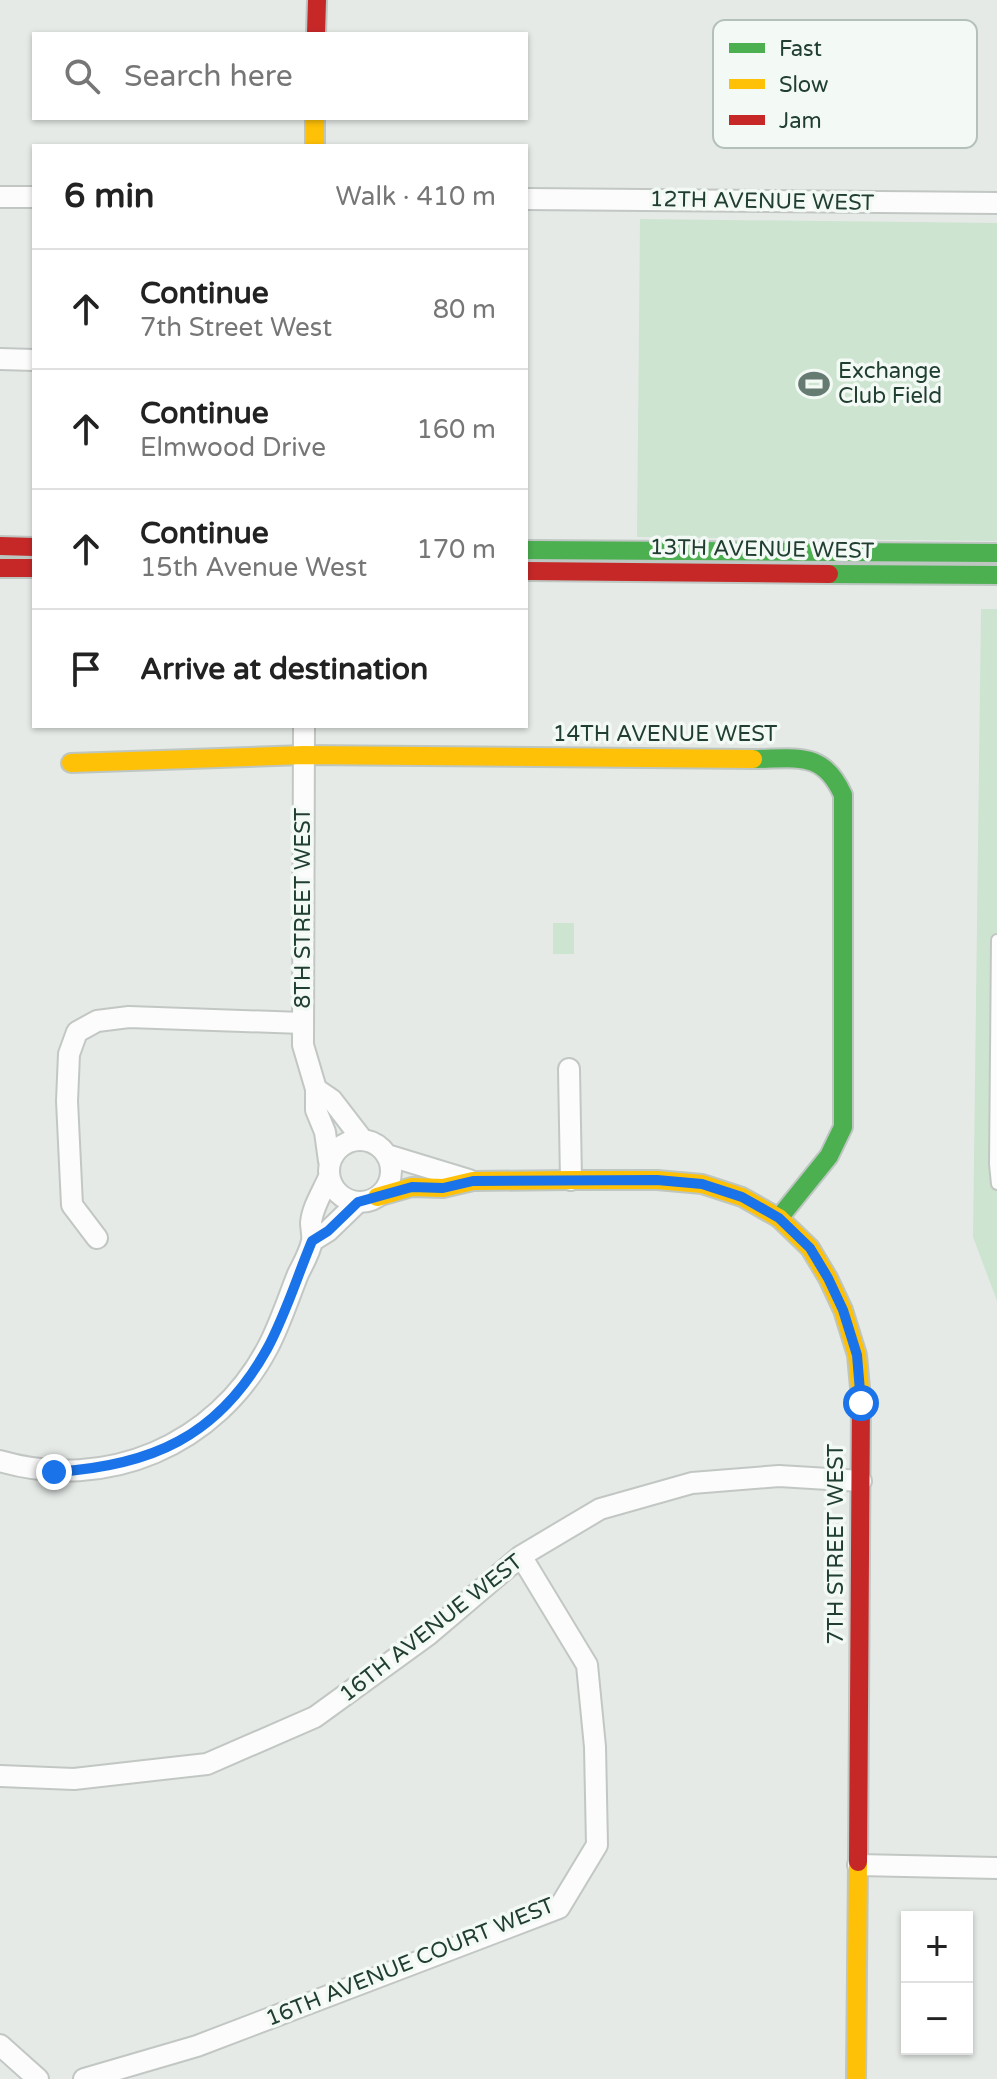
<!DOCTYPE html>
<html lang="en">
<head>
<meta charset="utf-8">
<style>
	:root { --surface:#fff; --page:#f2f2f2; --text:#222; --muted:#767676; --line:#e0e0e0 }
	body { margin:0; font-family:"Varela Round",sans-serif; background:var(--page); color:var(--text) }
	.controls { position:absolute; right:24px; bottom:24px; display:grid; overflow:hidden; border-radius:0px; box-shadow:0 2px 6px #0004 }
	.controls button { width:72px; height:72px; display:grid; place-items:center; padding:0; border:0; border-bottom:2px solid var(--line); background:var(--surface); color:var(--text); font:40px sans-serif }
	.stop { position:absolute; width:24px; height:24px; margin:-18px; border:6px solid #1a73e8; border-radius:50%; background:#fff }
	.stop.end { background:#1a73e8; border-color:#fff; box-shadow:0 2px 8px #0008 }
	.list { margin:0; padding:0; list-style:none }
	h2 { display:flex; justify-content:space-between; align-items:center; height:104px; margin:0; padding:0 32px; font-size:34px }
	h2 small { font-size:26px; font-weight:400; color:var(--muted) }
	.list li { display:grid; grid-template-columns:52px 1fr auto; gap:24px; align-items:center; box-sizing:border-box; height:120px; padding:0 32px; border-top:2px solid var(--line) }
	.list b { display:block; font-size:30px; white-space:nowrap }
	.list p { margin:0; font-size:26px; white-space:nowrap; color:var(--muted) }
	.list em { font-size:26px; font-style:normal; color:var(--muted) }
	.icon { flex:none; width:44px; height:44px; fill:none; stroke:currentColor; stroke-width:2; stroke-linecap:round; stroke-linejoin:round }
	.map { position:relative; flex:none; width:997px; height:2079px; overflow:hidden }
	.search { position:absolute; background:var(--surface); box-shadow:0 2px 6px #0004; left:32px; top:32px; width:496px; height:88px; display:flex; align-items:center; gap:20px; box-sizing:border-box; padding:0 28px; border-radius:0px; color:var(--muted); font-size:30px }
	.panel { position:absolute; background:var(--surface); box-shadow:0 2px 6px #0004; left:32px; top:144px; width:496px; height:584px; border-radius:0px }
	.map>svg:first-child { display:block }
	.green { fill:#cde4d0 }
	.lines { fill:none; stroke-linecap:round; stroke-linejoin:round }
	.lane-casing { stroke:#c2c7c4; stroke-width:14 }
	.street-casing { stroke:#c2c7c4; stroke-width:24 }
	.fast-casing { stroke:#bec6c2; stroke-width:22 }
	.slow-casing { stroke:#bec6c2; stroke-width:22 }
	.jam-casing { stroke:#bec6c2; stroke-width:22 }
	.lane { stroke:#fbfcfb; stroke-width:10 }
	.street { stroke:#fbfcfb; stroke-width:20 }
	.fast { stroke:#4caf50; stroke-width:18 }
	.slow { stroke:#ffc107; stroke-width:18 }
	.jam { stroke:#c62828; stroke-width:18 }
	.route { stroke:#1a73e8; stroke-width:10 }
	.labels { text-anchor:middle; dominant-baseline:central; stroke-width:7; stroke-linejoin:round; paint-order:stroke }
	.street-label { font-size:22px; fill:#213f31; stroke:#f3f9f5 }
	.poi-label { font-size:22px; fill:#213f31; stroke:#f3f9f5; text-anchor:start }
	.key { fill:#f3f9f5; stroke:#b4c1ba; stroke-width:2 }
	.key-label { font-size:22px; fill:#213f31 }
</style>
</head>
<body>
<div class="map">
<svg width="997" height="2079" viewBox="0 0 997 2079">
	<rect width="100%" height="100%" fill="#e5eae7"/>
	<!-- green -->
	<path class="green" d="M 640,219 L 997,223 L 997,541 L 637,537 Z
		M 981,609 L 997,609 L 997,1301 L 973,1237 Z
		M 553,923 L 574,923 L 574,954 L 553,954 Z"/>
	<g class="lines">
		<defs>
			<path id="lane" d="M 997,940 L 995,1164 L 997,1184"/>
			<path id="street" d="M 0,197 L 34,197
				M 526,199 L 997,203
				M 0,359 L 34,360
				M 304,726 L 303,1045 L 316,1089 L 316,1110 L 325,1132 L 329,1161
				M 569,1069 L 571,1180
				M 316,1089 L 332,1100 L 362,1139
				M329 1171a31 31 0 1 1 62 0a31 31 0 1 1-62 0Z
				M 387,1155 L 469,1180
				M 97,1238 L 72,1205 L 67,1101 L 69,1054 L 77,1032 L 97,1021 L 129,1017 L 302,1023
				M 312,1241 L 328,1231 L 358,1202
				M 0,1461 C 106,1492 216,1446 268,1347 C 280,1324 288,1299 298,1274 C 303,1264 310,1252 312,1241 C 313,1235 311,1228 311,1223 C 312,1208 323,1191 329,1177
				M 0,1776 L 74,1779 L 207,1764 L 315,1717 L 428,1635 L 521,1556 L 600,1509 L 692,1483 L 779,1476 L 861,1481
				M 858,1865 L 997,1868
				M 0,2045 L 38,2079
				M 84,2079 L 197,2046 L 559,1908 L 597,1845 L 595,1747 L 587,1665 L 521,1556"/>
			<path id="fast" d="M 526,550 L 997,553
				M 829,574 L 997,575
				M 753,759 C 797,759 823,750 843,795 L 843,1127 L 829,1156 L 779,1218"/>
			<path id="slow" d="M 315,118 L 315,146
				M 71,763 L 304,755 L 753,759
				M 377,1197 L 412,1187 L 443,1188 L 473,1181 L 571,1180 L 657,1180 L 702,1184 L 742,1197 L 779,1218 L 810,1248 L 828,1278 L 843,1310 L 857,1355 L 861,1399
				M 856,2079 L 858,1862"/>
			<path id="jam" d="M 316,34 L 317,0
				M 0,546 L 34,547
				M 0,568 L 34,568
				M 526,571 L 829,574
				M 858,1862 L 861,1399"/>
		</defs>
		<!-- lane casing -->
		<use href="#lane" class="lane-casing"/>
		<!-- street casing -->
		<use href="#street" class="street-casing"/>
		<!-- fast casing -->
		<use href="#fast" class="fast-casing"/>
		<!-- slow casing -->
		<use href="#slow" class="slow-casing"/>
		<!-- jam casing -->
		<use href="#jam" class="jam-casing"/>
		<!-- lane -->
		<use href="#lane" class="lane"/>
		<!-- street -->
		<use href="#street" class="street"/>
		<!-- fast -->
		<use href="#fast" class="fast"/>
		<!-- slow -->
		<use href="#slow" class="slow"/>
		<!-- jam -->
		<use href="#jam" class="jam"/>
	</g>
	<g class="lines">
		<!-- route -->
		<path class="route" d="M 54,1472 C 151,1466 218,1437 267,1349 C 285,1316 297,1277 312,1241 L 328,1231 L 358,1202 L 412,1187 L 443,1188 L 473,1181 L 657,1180 L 702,1184 L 742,1197 L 779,1218 L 810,1248 L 828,1278 L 843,1310 L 857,1355 L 861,1403"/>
	</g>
	<!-- icons -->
	<defs>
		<symbol id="stadium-bare" viewBox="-9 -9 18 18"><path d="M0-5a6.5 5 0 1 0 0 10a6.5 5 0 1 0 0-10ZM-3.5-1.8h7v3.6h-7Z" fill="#667b71" stroke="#f3f9f5" stroke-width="2.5" paint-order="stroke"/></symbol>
	</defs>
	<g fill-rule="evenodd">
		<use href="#stadium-bare" x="792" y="362" width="44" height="44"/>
	</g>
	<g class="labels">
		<!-- street labels -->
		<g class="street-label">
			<text transform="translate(762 201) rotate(1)">12TH AVENUE WEST</text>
			<text transform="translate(762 549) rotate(1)">13TH AVENUE WEST</text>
			<text x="665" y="734">14TH AVENUE WEST</text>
			<text transform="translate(303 908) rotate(-90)">8TH STREET WEST</text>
			<text transform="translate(836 1544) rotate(-90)">7TH STREET WEST</text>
			<text transform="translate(431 1628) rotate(-38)">16TH AVENUE WEST</text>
			<text transform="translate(410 1962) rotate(-22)">16TH AVENUE COURT WEST</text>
		</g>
		<!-- poi labels -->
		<g class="poi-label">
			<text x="838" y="371">Exchange<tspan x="838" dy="25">Club Field</tspan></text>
		</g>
	</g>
	<!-- legend -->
	<rect x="713" y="20" width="264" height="128" rx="12" class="key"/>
	<rect x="729" y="43" width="36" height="10" fill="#4caf50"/>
	<rect x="729" y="79" width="36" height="10" fill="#ffc107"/>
	<rect x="729" y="115" width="36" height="10" fill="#c62828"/>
	<g class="key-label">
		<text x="779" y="56">Fast</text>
		<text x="779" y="92">Slow</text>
		<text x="779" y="128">Jam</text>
	</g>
</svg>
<div class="controls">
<button>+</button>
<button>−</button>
</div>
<div class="stop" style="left:861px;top:1403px"></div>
<div class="stop end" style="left:54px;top:1472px"></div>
<div class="search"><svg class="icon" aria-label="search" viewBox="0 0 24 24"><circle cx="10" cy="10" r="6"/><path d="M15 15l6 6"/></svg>Search here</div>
<section class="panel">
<h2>6 min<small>Walk · 410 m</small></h2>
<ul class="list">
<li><svg class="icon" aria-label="ahead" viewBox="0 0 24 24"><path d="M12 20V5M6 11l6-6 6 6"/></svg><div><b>Continue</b><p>7th Street West</p></div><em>80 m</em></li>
<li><svg class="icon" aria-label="ahead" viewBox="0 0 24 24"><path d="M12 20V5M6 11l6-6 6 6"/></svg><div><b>Continue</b><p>Elmwood Drive</p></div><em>160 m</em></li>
<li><svg class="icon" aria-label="ahead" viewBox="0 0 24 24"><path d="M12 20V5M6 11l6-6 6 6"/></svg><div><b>Continue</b><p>15th Avenue West</p></div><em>170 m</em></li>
<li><svg class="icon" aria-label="arrive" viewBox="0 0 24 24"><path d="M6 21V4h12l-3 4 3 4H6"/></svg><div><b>Arrive at destination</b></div></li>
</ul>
</section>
</div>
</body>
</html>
